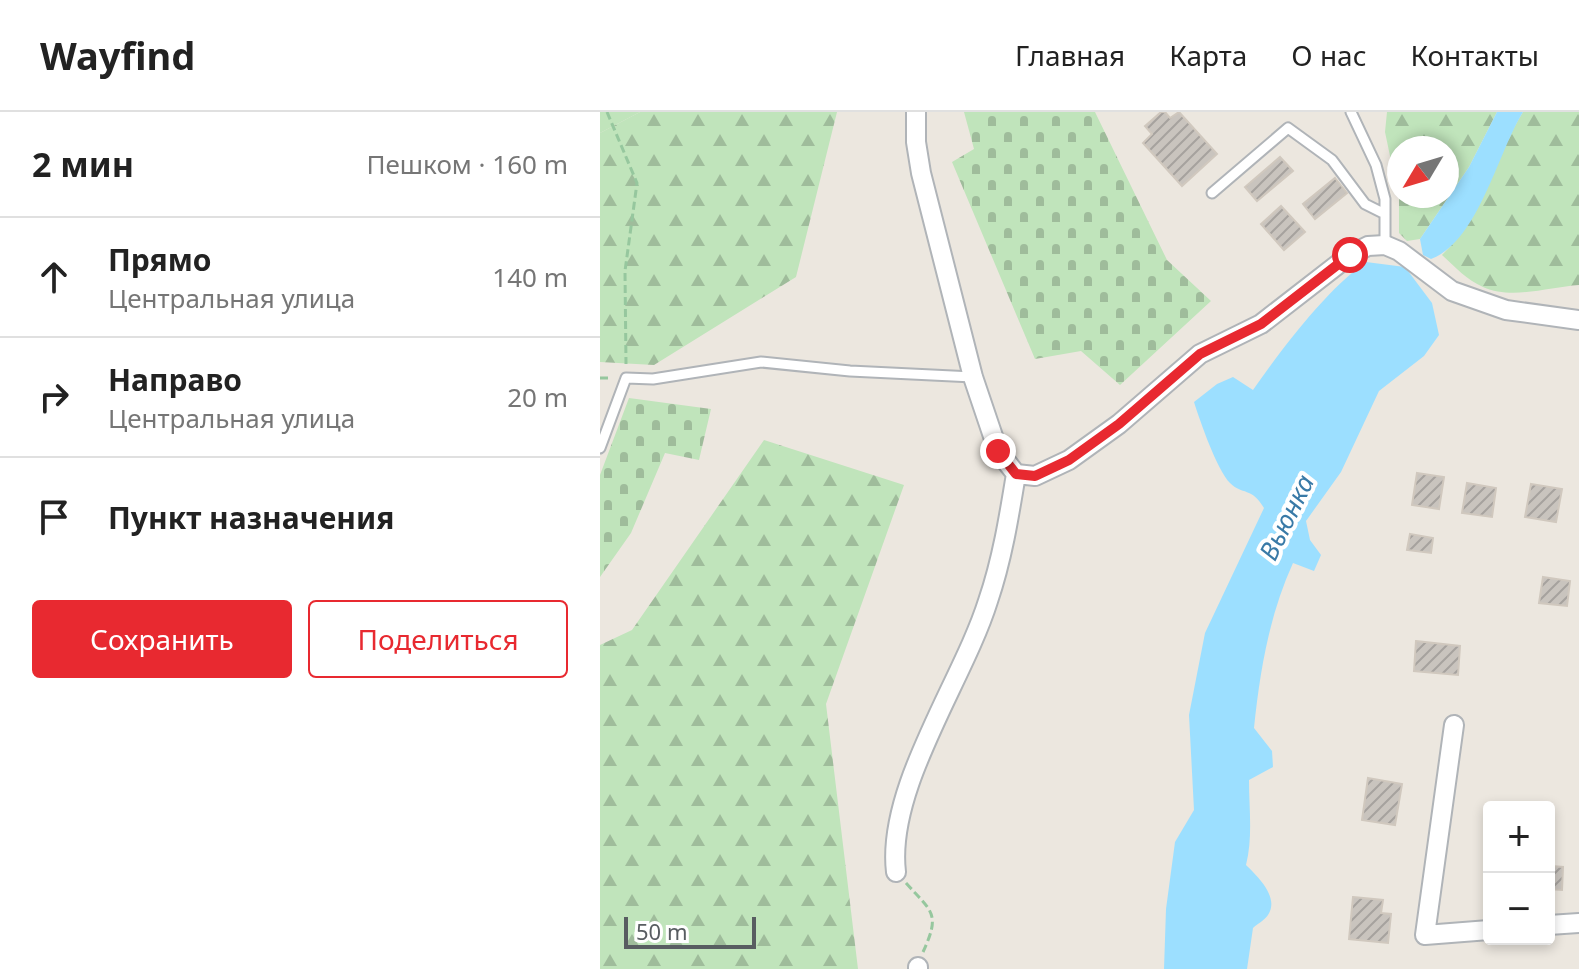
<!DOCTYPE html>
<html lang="ru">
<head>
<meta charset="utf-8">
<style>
	:root { --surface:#fff; --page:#f2f2f2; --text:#222; --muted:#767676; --line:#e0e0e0; --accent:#e82930 }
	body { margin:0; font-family:"Noto Sans",sans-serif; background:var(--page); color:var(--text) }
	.controls { position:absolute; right:24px; bottom:24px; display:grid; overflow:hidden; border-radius:8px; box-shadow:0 4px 12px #0003 }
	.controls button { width:72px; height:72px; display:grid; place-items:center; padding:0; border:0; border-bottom:2px solid var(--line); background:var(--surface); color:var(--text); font:40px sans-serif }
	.compass { position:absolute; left:787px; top:24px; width:72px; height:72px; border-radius:50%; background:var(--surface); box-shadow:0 4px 12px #0003; rotate:232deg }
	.scale { position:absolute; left:24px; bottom:20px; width:132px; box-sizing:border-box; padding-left:8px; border:4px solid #585d61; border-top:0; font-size:22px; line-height:28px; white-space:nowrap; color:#585d61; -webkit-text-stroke:6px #fff; paint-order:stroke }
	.stop { position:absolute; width:24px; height:24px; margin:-18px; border:6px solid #e82930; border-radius:50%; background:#fff }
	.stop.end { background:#e82930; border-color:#fff; box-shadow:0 2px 8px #0008 }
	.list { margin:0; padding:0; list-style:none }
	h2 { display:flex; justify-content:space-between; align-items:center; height:104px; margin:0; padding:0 32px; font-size:34px }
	h2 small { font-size:26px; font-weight:400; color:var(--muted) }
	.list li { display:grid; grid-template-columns:52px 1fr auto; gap:24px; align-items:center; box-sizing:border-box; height:120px; padding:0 32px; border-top:2px solid var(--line) }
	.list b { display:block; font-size:30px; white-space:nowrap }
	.list p { margin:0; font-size:26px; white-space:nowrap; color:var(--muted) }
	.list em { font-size:26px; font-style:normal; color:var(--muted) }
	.actions { display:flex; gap:16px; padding:24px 32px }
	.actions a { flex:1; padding:18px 0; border:2px solid var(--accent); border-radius:8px; text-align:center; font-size:28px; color:var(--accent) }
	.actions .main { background:var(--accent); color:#fff }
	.icon { flex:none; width:44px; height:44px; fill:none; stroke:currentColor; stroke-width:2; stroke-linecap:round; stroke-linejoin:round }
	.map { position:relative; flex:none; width:979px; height:857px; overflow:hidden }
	header { display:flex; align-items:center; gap:48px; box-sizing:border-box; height:112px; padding:0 40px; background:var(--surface); border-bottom:2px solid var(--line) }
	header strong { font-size:38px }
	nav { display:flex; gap:44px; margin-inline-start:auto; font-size:28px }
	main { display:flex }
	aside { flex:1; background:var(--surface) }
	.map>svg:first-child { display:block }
	.green { fill:#c0e4bb }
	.forest { fill:url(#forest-firs); fill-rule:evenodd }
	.cemetery { fill:url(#cemetery-stones) }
	.water { fill:#9cdfff }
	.building { fill:url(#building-hatch); stroke:#d0c8be; stroke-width:2 }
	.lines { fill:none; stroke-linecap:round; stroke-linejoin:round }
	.lane-casing { stroke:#b0b4b8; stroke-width:13 }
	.street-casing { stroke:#b0b4b8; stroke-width:22 }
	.path { stroke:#96c79e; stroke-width:3; stroke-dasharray:8 4; stroke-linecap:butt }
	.lane { stroke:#fff; stroke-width:9 }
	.street { stroke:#fff; stroke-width:18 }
	.route { stroke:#e82930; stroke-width:10 }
	.labels { text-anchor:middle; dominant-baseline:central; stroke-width:8; stroke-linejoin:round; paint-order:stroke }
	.water-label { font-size:26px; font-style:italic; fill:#397aa7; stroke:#fff }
</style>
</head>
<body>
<header>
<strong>Wayfind</strong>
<nav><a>Главная</a><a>Карта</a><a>О нас</a><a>Контакты</a></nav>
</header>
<main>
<aside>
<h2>2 мин<small>Пешком · 160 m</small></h2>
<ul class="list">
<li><svg class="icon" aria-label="ahead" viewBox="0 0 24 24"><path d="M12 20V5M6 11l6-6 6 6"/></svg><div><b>Прямо</b><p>Центральная улица</p></div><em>140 m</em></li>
<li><svg class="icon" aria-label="right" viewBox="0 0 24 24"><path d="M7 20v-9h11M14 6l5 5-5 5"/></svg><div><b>Направо</b><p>Центральная улица</p></div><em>20 m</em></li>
<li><svg class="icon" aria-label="arrive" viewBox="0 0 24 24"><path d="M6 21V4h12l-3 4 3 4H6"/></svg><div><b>Пункт назначения</b></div></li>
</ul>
<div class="actions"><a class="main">Сохранить</a><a>Поделиться</a></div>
</aside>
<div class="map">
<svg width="979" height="857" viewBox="0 0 979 857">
	<defs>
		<pattern id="forest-firs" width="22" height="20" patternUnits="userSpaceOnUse" patternTransform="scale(2)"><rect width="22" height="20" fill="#c0e4bb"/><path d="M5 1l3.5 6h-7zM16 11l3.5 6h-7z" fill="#9fbc9b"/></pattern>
		<pattern id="cemetery-stones" width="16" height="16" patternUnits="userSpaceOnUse" patternTransform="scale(2)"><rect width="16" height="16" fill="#c0e4bb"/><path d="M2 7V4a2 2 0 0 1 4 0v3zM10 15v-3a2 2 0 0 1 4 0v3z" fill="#9fbc9b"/></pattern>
		<pattern id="building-hatch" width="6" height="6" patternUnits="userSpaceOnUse" patternTransform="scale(2)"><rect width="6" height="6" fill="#c9c4be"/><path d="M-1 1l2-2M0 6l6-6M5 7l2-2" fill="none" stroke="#a6a29e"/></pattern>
	</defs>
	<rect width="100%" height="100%" fill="#ece7df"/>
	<!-- green -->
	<path class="green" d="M 0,0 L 40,0 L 0,21 Z"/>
	<!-- forest -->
	<path class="forest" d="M 40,0 L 237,0 L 196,165 L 54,253 L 0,250 L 0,21 Z
		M 787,0 L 897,0 L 869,55 L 820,127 L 807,129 L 799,121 L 799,87 L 785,20 ZM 799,36 L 847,36 L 847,84 L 799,84 Z
		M 923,0 L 979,0 L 979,173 C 949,175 912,188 883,175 C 867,168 855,155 842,143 C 886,101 893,48 923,0 Z
		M 164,328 L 304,373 L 226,592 L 258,857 L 0,857 L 0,533 L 32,518 Z"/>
	<!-- cemetery -->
	<path class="cemetery" d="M 364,0 L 495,0 L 567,148 L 611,189 L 520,273 L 481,239 L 435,247 L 352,50 L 374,37 Z
		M 29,286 L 111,297 L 99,348 L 65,341 L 31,421 L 0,465 L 0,363 Z"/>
	<!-- water -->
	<path class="water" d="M 897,0 L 923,0 C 898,40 878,130 831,147 L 823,143 L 820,127 L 869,55 Z
		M 766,150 L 805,155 L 832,191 L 839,223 L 824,244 L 779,279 L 741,360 L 706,409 L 710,428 L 721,443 L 714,459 L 693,451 C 669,504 660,559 654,616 L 672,639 L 673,655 L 649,668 C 649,697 653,725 646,753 C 657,764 680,785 668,803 C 665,808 657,812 653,816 L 647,857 L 564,857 L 566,797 L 575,730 L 594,698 L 589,603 L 605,521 L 664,396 C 652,375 642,383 630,371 C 617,358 600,309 594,290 L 617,272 L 633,265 L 653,278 C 681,238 726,178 766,150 Z"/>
	<!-- building -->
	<path class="building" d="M 561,0 L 565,0 L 570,6 L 579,0 L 617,42 L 582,74 L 543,31 L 552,22 L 545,14 Z
		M 680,45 L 693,59 L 657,89 L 645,75 Z
		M 735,66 L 747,81 L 715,107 L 703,92 Z
		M 681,94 L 705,120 L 684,138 L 661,112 Z
		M 817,361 L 844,365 L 839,397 L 812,393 Z
		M 867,371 L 896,376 L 892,405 L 862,401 Z
		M 931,372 L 962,377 L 956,410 L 925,405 Z
		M 810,422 L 833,426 L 831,441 L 807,438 Z
		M 943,465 L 970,469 L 967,494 L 939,491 Z
		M 816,529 L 860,534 L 858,563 L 814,559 Z
		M 768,666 L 802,672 L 795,713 L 762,708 Z
		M 949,743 L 952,743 L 951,754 L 963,755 L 962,778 L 949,777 Z
		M 753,785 L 783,788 L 781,801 L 791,802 L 788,831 L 749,827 Z"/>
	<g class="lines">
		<defs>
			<path id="lane" d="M 751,0 L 776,53 L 785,87 L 785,133
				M 612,81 L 688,16 L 732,48 L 765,92 L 785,102
				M 0,336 L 26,266 L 53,267 L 161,250 L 250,259 L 373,265"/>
			<path id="street" d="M 316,0 L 316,30 L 321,61 L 373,265 L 398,339 L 416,362
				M 416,362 L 435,364 L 469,348 L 519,312 L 600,242 L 661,212 L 750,143 L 768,134 L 785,133 L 799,139 L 852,179 L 906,198 L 979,208
				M 854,613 L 825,823 L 889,818
				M 296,760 C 286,676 363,569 388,489 C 402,448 409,405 416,362
				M 949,813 L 979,811
				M 318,855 L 318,857"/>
		</defs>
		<!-- lane casing -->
		<use href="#lane" class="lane-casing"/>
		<!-- street casing -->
		<use href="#street" class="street-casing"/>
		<!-- path -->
		<path class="path" d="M 7,0 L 37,71 L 25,159 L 26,252
			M 0,266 L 12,266
			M 306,771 C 332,800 341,801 323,840"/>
		<!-- lane -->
		<use href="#lane" class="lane"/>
		<!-- street -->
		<use href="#street" class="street"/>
	</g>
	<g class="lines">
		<!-- route -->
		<path class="route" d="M 398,339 L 416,362 L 435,364 L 469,348 L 519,312 L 600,242 L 661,212 L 750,143"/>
	</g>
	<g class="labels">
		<!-- water labels -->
		<g class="water-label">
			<text transform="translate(686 405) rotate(-64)">Вьюнка</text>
		</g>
	</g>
</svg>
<div class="controls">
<button>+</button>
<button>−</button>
</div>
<svg class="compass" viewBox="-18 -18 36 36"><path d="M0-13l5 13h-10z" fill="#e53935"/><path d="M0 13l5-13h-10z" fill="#767676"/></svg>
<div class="scale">50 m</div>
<div class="stop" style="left:750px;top:143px"></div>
<div class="stop end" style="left:398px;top:339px"></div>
</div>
</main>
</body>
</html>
